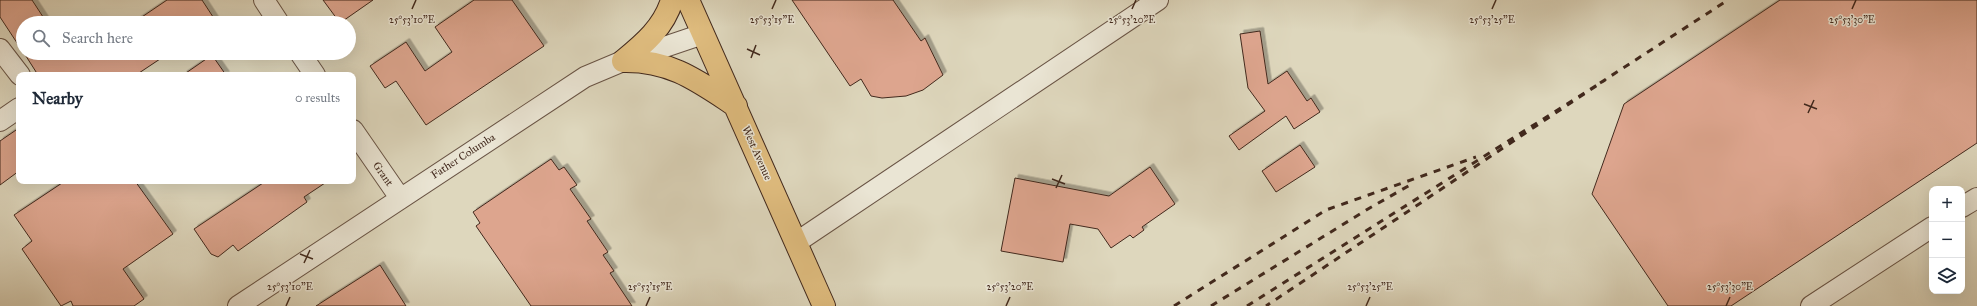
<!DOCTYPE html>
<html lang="en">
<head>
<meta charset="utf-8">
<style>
	:root { --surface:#fff; --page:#f2f2f3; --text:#1f2937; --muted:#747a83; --line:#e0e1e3 }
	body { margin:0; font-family:"IM FELL Great Primer",serif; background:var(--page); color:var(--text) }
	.controls { position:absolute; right:12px; bottom:12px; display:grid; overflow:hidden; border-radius:8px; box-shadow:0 4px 16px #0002 }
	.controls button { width:36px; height:36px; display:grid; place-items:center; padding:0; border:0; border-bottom:1px solid var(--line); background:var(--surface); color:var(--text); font:20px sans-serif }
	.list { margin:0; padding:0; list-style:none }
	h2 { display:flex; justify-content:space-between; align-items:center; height:52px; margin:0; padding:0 16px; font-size:17px }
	h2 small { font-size:13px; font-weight:400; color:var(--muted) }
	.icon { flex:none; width:22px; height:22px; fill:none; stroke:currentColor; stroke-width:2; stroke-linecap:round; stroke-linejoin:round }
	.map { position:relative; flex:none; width:1977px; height:306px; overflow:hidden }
	.search { position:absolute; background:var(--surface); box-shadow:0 4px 16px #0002; left:16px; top:16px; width:340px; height:44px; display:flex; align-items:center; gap:10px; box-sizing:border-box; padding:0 14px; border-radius:22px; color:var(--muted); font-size:15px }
	.panel { position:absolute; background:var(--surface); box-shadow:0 4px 16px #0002; left:16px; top:72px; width:340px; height:112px; border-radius:8px }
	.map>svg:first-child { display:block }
	.building { fill:#dda58e; stroke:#42291d; filter:url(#shadow) }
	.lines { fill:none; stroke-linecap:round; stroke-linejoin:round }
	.minor-casing { stroke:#695445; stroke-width:22 }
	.major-casing { stroke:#42291d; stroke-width:24 }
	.minor { stroke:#eae5d4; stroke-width:20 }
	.major { stroke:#dfbc7e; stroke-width:22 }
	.rail { stroke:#42291d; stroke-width:3; stroke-dasharray:7 7; stroke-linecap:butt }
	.ticks { fill:none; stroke:#42291d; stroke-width:1.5 }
	.labels { text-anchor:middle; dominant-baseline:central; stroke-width:3; stroke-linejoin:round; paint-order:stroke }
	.street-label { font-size:11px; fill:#42291d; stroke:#eae5d4 }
	.ticks-label { font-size:10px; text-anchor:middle; fill:#42291d; stroke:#eae5d4; stroke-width:3; stroke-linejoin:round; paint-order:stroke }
</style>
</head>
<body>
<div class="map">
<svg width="1977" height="306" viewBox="0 0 1977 306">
	<defs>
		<filter id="shadow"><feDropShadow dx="3.5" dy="-3.5" stdDeviation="0" flood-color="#0004"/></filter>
	</defs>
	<rect width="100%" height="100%" fill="#ded7bd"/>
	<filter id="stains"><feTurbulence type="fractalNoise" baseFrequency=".005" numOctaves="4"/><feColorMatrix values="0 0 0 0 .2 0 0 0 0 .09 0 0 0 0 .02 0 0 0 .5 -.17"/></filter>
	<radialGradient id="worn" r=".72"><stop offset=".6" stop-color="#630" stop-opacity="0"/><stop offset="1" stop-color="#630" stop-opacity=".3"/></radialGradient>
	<!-- building -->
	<path class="building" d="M 0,0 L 32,0 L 47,23 L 23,23 L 23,52 L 0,17 Z
		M 167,0 L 202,0 L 217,23 L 133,23 Z
		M 323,0 L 373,0 L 340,23 Z
		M 474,0 L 512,0 L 544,46 L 426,125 L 396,81 L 385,88 L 370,66 L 406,42 L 425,71 L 452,52 L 435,27 Z
		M 792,0 L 893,0 L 921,41 L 925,38 L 943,75 L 923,90 L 906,96 L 882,98 L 871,96 L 861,79 L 850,86 Z
		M 1780,0 L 1977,0 L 1977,143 L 1731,306 L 1668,306 L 1592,194 L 1624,104 Z
		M 1260,31 L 1268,84 L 1287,71 L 1307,101 L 1311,98 L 1320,112 L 1294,129 L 1286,116 L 1239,150 L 1229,136 L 1265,111 L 1248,88 L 1240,34 Z
		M 24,53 L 169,53 L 136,75 L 38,75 Z
		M 212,55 L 226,75 L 183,75 Z
		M 19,128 L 19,171 L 0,185 L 0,141 Z
		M 1300,145 L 1315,167 L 1276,192 L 1262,171 Z
		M 551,159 L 559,170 L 564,167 L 577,185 L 570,189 L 591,219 L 587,221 L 608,252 L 603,255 L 614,271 L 610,273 L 632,306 L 531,306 L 476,226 L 480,223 L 473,212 Z
		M 1150,167 L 1175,204 L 1142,227 L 1144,230 L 1133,238 L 1130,235 L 1111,248 L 1098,229 L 1070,224 L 1063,262 L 1001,251 L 1015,178 L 1109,196 Z
		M 65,181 L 135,181 L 173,234 L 123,269 L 144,299 L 134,306 L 73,306 L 71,301 L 61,306 L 22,249 L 32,241 L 14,215 Z
		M 266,181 L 328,181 L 304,197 L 307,202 L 238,251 L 233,245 L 218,257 L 211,254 L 194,229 Z
		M 380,265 L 406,306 L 316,306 Z"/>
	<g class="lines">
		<defs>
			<path id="minor" d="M 264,0 L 279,23
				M 0,49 L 20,75
				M 300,53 L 315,75
				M 0,121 L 19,108
				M 353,130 L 400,198
				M 1962,207 L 1977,198
				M 797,242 L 1158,0
				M 238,306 L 585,77 L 623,61 L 703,34
				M 1811,306 L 1932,227"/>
			<path id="major" d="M 688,0 L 824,306
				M 623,61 C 671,60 698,81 736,106
				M 623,61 C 644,44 664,27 672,0"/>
		</defs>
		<!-- minor casing -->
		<use href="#minor" class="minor-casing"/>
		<!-- major casing -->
		<use href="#major" class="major-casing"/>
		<!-- minor -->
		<use href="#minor" class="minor"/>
		<!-- major -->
		<use href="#major" class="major"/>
		<!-- rail -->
		<path class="rail" d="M 1600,83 L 1728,0
			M 1174,306 L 1326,210 L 1476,157
			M 1211,306 L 1368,209 L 1410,185
			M 1247,306 L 1605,80 L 1266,306"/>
	</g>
	<!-- ticks -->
	<path class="ticks" d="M 412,9 L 416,0M 772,9 L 776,0M 1132,9 L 1136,0M 1492,9 L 1496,0M 1852,9 L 1856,0M 747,49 L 760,55M 751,58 L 756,45M 1804,104 L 1817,109M 1808,113 L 1814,100M 1052,179 L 1065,184M 1056,188 L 1062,175M 300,254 L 313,259M 304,263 L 310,250M 286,306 L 290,297M 646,306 L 650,297M 1006,306 L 1010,297M 1366,306 L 1370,297M 1726,306 L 1730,297"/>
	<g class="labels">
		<!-- street labels -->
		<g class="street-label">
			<text transform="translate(757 153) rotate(66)">West Avenue</text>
			<text transform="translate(463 156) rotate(-33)">Father Columba</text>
			<text transform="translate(383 174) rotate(55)">Grant</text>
		</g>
	</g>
	<g class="ticks-label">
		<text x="412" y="23">25°53'10"E</text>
		<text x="772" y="23">25°53'15"E</text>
		<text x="1132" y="23">25°53'20"E</text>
		<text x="1492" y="23">25°53'25"E</text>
		<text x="1852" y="23">25°53'30"E</text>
		<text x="290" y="290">25°53'10"E</text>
		<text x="650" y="290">25°53'15"E</text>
		<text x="1010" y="290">25°53'20"E</text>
		<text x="1370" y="290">25°53'25"E</text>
		<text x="1730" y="290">25°53'30"E</text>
	</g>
	<rect width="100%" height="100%" filter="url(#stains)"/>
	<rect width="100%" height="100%" fill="url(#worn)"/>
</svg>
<div class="controls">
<button>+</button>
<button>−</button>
<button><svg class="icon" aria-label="layers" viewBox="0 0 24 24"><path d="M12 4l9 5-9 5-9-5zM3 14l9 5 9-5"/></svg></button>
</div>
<div class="search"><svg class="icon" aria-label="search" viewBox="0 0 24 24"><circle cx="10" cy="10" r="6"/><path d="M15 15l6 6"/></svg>Search here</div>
<section class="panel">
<h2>Nearby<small>0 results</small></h2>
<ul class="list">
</ul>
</section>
</div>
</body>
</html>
